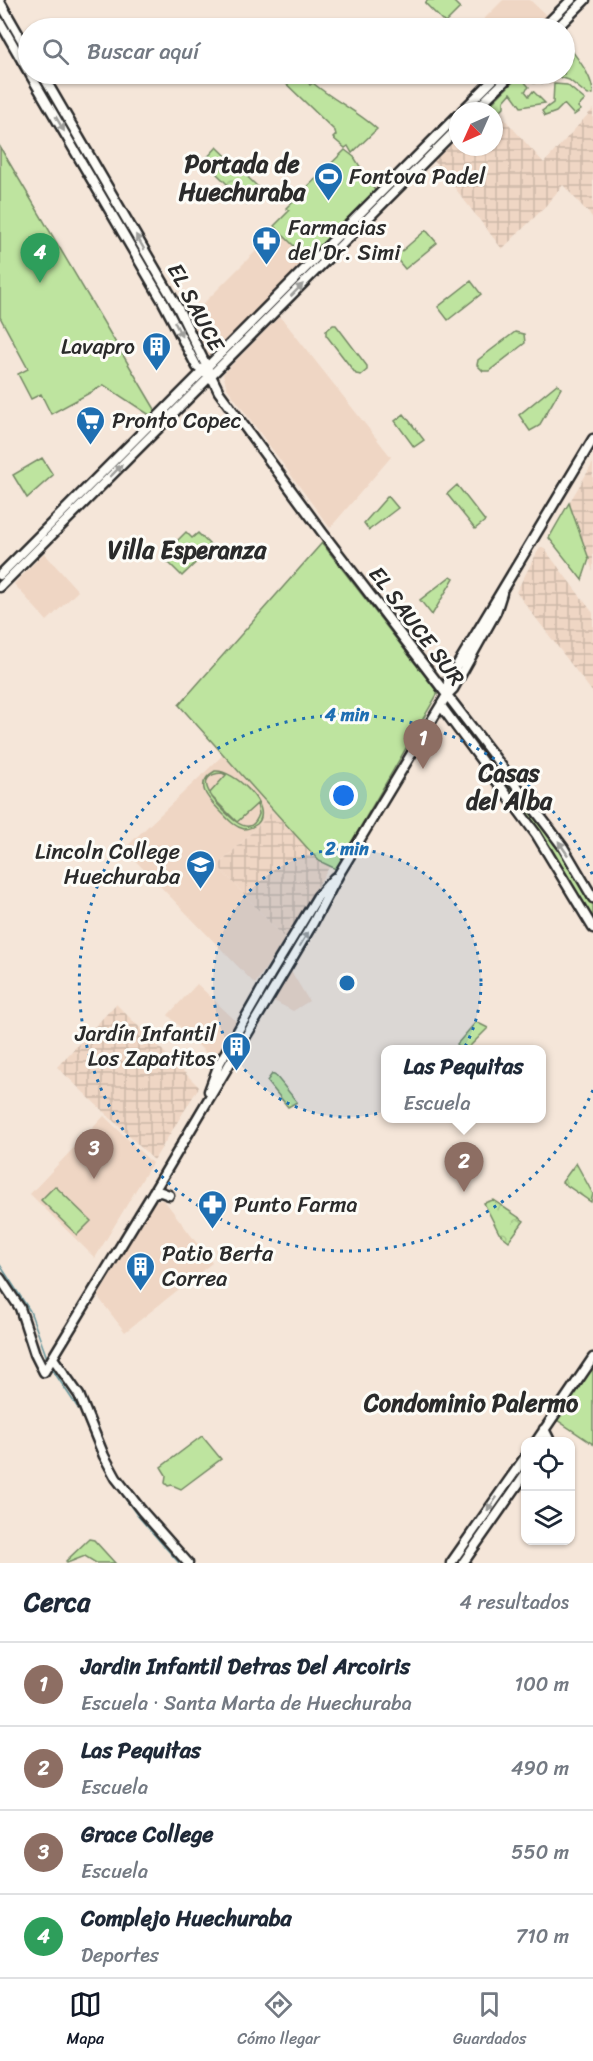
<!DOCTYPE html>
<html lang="es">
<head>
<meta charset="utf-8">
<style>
	:root { --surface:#fff; --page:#f2f2f3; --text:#1f2937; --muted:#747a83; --line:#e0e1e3; --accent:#111827 }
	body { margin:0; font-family:Sriracha,sans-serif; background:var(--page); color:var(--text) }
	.controls { position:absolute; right:18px; bottom:18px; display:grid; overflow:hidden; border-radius:12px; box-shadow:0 2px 4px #0004 }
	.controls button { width:54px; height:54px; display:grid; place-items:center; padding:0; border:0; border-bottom:2px solid var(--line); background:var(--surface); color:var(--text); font:30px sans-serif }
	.compass { position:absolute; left:449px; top:102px; width:54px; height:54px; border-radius:50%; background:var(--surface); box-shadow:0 2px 4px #0004; rotate:225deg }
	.you { position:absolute; left:344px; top:796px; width:21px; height:21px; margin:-15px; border:4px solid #fff; border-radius:50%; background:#1a73e8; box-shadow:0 0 0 9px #1a73e833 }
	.badge { display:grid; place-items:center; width:39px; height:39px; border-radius:50%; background:var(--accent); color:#fff; font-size:20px; font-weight:700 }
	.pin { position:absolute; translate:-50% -50px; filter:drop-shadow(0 2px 3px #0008) }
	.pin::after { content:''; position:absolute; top:32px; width:21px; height:18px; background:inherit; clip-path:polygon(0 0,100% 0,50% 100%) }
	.popup { position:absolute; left:381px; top:1045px; width:165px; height:78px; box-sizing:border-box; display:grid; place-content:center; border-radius:12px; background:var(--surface); filter:drop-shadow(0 2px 4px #0005); font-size:20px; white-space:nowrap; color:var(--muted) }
	.popup b { font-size:22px; color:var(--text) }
	.popup::after { content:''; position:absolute; left:50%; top:100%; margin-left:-12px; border:12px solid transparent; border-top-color:var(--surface) }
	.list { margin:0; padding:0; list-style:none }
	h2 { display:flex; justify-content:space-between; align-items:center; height:78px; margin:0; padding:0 24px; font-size:26px }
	h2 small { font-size:20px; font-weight:400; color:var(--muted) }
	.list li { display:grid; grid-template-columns:39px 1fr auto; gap:18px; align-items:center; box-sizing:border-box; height:84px; padding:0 24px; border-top:2px solid var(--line) }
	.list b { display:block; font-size:22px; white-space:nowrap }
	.list p { margin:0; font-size:20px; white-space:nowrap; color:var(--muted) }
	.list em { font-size:20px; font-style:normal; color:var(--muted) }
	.icon { flex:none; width:33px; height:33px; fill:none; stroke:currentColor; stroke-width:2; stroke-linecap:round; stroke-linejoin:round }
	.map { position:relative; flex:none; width:593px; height:1563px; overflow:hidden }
	.search { position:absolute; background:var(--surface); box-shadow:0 2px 4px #0004; left:18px; right:18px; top:18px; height:66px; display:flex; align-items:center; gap:15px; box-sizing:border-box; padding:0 21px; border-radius:33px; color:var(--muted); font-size:22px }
	.sheet { height:414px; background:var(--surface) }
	nav { display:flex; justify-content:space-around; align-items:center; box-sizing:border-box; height:84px; border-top:2px solid var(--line); background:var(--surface); font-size:16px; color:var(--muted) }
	nav a { display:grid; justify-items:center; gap:3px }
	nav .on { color:var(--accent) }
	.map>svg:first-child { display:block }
	.built { fill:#efd6c4 }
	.industrial { fill:url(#industrial-grid) }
	.grass { fill:#bee49f; stroke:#748865; stroke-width:1.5; fill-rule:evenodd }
	.park { fill:url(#park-crowns); stroke:#748865; stroke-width:1.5 }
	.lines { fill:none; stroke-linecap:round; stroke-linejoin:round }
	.stream { stroke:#66969d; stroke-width:1.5 }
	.tertiary-casing { stroke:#2b2b2b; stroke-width:13 }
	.tertiary { stroke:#fdfcf7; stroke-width:8 }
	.oneway { fill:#9e9e9b }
	.ring { fill:none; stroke:#1f6fb2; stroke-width:3; stroke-dasharray:3 6 }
	.labels { text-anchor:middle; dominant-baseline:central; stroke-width:6; stroke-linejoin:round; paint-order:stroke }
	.poi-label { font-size:22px; fill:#2b2b2b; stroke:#fdfcf7; text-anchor:start }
	.street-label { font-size:22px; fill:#2b2b2b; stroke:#fdfcf7 }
	.neighbourhood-label { font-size:24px; font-weight:bold; fill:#2b2b2b; stroke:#fdfcf7 }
	.centre { fill:#1f6fb2; stroke:#fdfcf7; stroke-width:3 }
	.ring-label { font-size:18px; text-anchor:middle; font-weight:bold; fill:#1f6fb2; stroke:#fdfcf7; stroke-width:6; stroke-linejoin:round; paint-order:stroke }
</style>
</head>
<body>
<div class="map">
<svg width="593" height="1563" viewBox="0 0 593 1563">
	<defs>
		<pattern id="industrial-grid" width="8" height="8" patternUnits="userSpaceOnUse" patternTransform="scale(1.5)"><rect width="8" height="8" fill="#efd6c4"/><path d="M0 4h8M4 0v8" fill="none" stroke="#cdb8a9"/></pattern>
		<pattern id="park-crowns" width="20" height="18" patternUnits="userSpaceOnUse" patternTransform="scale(1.5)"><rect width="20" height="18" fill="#bee49f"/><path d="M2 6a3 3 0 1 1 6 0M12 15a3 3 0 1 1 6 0" fill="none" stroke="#a3c489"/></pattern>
	</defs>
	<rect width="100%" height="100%" fill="#f5e6d9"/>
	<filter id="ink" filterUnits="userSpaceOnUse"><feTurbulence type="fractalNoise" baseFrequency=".0167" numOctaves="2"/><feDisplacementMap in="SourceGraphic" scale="12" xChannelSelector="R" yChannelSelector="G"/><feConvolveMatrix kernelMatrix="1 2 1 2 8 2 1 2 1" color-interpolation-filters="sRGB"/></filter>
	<g filter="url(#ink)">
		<!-- built -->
		<path class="built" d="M 503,0 L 530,0 L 549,18 L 538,28 L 475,28 Z
			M 275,228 L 307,259 L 290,277 L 291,278 L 213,357 L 210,356 L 189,318 L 260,247 L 258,245 Z
			M 280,316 L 391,457 L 330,528 L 227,388 L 223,374 Z
			M 44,553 L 78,591 L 47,621 L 14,584 Z
			M 223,755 L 273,811 L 218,866 L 285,939 L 255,984 L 124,849 Z
			M 291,971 L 309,1001 L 293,1011 L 274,1001 Z
			M 197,984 L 238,1023 L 216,1063 L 168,1015 Z
			M 104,1116 L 152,1163 L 95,1258 L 30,1194 Z
			M 164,1200 L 212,1263 L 125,1332 L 98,1297 L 153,1201 Z"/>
		<!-- industrial -->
		<path class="industrial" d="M 491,104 L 544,163 L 593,109 L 593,218 L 563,185 L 542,210 L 502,249 L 434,161 L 458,138 L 458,147 L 494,147 L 494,111 L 484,111 Z
			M 593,463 L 593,571 L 569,503 Z
			M 540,547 L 543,547 L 593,613 L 593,693 L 516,592 Z
			M 273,811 L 319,861 L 330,866 L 285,939 L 218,866 Z
			M 116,1004 L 199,1087 L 154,1160 L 57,1067 Z"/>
		<!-- grass -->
		<path class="grass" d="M 428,0 L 452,0 L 460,8 L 445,23 L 425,3 Z
			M 565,41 C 575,56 593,75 593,94 L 588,95 L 569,80 L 553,75 L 564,74 L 565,65 L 572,59 L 565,49 Z
			M 34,74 L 38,74 L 156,274 L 151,276 Z
			M 276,74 L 303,74 L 310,85 L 313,83 C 333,100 357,111 377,129 L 352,153 L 348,146 L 345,148 L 333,138 L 336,135 L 335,131 Z
			M 521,74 L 539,74 L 545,80 L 542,83 L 538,79 L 534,83 L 528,77 L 524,81 L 529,87 L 525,91 L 529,96 L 533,91 L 545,103 L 521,107 L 511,93 L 504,101 L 504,107 L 499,112 L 491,104 Z
			M 554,84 L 567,85 L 585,100 L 578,107 L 581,110 L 574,115 L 564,104 L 556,112 L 545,116 L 542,111 L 553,103 Z
			M 0,147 L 156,411 L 151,416 L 104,385 L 51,414 L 41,394 L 31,399 L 18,374 L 28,369 L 0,317 Z
			M 345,150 L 354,157 L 376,192 L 307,259 L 274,226 L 289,211 L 286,208 Z
			M 426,230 L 437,243 L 405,269 L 395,257 Z
			M 471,281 L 481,294 L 448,320 L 438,307 Z
			M 333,325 L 336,325 L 367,366 L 367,370 L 361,375 L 356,374 L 326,335 L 326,331 Z
			M 515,332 L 524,334 L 525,343 L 489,371 L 483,371 L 477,365 L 478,360 Z
			M 557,384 L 561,388 L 539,426 L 530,431 L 519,415 Z
			M 404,414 L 424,440 L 414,447 L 395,421 Z
			M 42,458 L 53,475 L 27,498 L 13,475 Z
			M 457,485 L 485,521 L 475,529 L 447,494 Z
			M 388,496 L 398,508 L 369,530 L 364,523 Z
			M 569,503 L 589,559 L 582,580 L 549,538 Z
			M 322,543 L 438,693 L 336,869 L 319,861 L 179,705 Z
			M 451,576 L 454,578 L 432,615 L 420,600 Z
			M 453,701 L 560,846 L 593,901 L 593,921 L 554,856 L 446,711 Z
			M 215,771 C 233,769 275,807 257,824 C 253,827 248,829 244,829 C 234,827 227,818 221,812 C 209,800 192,784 215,771 ZM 222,773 L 226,775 L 209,794 L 237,822 L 257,804 L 259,814 C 251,838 234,821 223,810 C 213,800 192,775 222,773 Z
			M 476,1022 L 488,1028 L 467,1049 L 461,1049 L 457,1044 Z
			M 272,1074 L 276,1076 L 297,1102 L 288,1107 L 267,1081 Z
			M 55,1186 L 91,1221 L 77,1235 L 41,1200 Z
			M 593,1366 L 593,1444 L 557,1420 Z
			M 202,1436 L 221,1459 L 181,1489 L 172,1485 L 168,1486 L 165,1483 L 166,1475 L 161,1467 Z
			M 89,1539 L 94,1540 L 115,1563 L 96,1563 L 85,1556 L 67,1563 L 66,1561 Z"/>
		<!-- park -->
		<path class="park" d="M 217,147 L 261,190 L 247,204 L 204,161 Z
			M 186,532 L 192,538 L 198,533 L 212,547 L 182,576 L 162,556 Z
			M 576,1163 L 593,1194 L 591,1202 L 562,1182 Z
			M 493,1200 L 524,1221 L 509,1241 L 499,1233 L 484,1203 Z"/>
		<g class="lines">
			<!-- stream -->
			<path class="stream" d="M 0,1265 L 30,1311 L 47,1358
				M 52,1369 L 82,1414 L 111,1479 L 137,1515 L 179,1563"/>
			<defs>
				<path id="tertiary" d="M 0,2 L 28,51
					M 0,22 L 28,71
					M 543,28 L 571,0
					M 557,28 L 585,0
					M 30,74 L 162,300 L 197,367 L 207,374
					M 42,74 L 178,308 L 219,392 L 322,532 L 549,828 L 563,847 L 593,898
					M 462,111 L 499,74
					M 474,111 L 512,74
					M 0,575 L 458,115
					M 0,587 L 458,128
					M 447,695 L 448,682 L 456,667 L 593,439
					M 441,706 L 536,834 L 593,928
					M 209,1091 L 219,1064 L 270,975 L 318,896 L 334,878
					M 153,1193 L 161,1192 L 169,1195
					M 0,1278 L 20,1308 L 35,1354 L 44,1372 L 153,1193 L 313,923 L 339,874 L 447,695 L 453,689 L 496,612 L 502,593
					M 53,1358 L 79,1395 L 104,1456 L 116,1478 L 142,1511 L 188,1563
					M 544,1429 L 549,1439 L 547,1442
					M 536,1442 L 593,1358
					M 451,1563 L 526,1456
					M 463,1563 L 526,1473"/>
			</defs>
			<!-- tertiary casing -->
			<use href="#tertiary" class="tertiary-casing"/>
			<!-- tertiary -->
			<use href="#tertiary" class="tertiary"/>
		</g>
		<!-- one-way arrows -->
		<defs><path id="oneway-solid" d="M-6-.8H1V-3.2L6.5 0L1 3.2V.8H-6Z" transform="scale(1.5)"/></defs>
		<g class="oneway">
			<use href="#oneway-solid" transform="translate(60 124) rotate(60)"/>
			<use href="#oneway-solid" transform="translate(140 242) rotate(-120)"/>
			<use href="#oneway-solid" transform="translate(297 290) rotate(-45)"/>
			<use href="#oneway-solid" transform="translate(178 329) rotate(64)"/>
			<use href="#oneway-solid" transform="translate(116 471) rotate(-45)"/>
			<use href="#oneway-solid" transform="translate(563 848) rotate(-124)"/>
			<use href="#oneway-solid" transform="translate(304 939) rotate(-59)"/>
			<use href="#oneway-solid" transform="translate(492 1504) rotate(125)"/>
		</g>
	</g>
	<!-- distance rings -->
	<circle cx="347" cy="983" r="134" fill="#1f6fb2" fill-opacity=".12"/>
	<g class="ring">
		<circle cx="347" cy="983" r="134"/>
		<path d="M593 1090A268 268 0 1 1 593 876"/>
	</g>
	<!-- icons -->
	<defs>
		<symbol id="stadium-pin" viewBox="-11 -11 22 30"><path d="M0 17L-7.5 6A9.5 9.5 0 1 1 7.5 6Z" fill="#1f6fb2" stroke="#fdfcf7"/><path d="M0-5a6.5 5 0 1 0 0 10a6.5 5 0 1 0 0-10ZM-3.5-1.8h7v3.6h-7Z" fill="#fff"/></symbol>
		<symbol id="pharmacy-pin" viewBox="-11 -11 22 30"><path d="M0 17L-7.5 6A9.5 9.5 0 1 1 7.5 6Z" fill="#1f6fb2" stroke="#fdfcf7"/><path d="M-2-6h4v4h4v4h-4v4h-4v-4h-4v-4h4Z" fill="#fff"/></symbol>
		<symbol id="building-pin" viewBox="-11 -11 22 30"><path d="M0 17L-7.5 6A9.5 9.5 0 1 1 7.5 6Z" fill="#1f6fb2" stroke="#fdfcf7"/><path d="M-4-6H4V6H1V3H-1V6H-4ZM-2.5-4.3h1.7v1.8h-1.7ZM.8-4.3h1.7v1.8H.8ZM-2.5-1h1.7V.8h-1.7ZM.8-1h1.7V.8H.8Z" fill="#fff"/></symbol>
		<symbol id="supermarket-pin" viewBox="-11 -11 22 30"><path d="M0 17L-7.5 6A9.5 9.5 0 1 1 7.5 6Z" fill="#1f6fb2" stroke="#fdfcf7"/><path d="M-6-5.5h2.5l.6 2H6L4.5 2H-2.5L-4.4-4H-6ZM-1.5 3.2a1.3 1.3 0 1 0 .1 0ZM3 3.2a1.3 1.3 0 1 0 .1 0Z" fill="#fff"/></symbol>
		<symbol id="school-pin" viewBox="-11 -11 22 30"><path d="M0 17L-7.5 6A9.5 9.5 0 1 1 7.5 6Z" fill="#1f6fb2" stroke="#fdfcf7"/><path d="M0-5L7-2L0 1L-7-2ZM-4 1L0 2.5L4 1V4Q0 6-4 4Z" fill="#fff"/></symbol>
	</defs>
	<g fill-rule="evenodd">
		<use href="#stadium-pin" x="312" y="160" width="33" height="45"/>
		<use href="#pharmacy-pin" x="250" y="224" width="33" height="45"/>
		<use href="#building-pin" x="140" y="330" width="33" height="45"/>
		<use href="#supermarket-pin" x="74" y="404" width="33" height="45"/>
		<use href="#school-pin" x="184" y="848" width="33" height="45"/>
		<use href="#building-pin" x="220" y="1030" width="33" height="45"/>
		<use href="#pharmacy-pin" x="196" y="1188" width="33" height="45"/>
		<use href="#building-pin" x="124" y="1250" width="33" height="45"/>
	</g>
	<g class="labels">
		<!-- poi labels -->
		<g class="poi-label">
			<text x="349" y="176">Fontova Padel</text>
			<text x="288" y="227">Farmacias<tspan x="288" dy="25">del Dr. Simi</tspan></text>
			<text x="135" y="346" text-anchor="end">Lavapro</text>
			<text x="112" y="420">Pronto Copec</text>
			<text x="180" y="851" text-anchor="end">Lincoln College<tspan x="180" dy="25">Huechuraba</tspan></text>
			<text x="216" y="1033" text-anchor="end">Jardín Infantil<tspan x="216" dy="25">Los Zapatitos</tspan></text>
			<text x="234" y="1204">Punto Farma</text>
			<text x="162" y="1253">Patio Berta<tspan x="162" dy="25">Correa</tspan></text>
		</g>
		<!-- street labels -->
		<g class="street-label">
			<text transform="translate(196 307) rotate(62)">EL SAUCE</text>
			<text transform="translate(417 626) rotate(53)">EL SAUCE SUR</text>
		</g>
		<!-- neighbourhood labels -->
		<g class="neighbourhood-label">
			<text x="242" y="164">Portada de<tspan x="242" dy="28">Huechuraba</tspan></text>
			<text x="187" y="550">Villa Esperanza</text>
			<text x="509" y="773">Casas<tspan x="509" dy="28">del Alba</tspan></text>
			<text x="471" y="1403">Condominio Palermo</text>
		</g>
	</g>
	<circle cx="347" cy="983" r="9" class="centre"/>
	<g class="ring-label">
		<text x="347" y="721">4 min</text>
		<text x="347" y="855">2 min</text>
	</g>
</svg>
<div class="controls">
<button><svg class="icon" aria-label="locate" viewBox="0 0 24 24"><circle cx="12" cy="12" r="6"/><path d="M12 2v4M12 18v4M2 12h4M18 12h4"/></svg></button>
<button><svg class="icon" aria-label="layers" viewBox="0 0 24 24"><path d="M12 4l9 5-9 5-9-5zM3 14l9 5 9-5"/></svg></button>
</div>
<svg class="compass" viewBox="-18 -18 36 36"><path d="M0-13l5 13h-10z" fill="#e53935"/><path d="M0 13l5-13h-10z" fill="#747a83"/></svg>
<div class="you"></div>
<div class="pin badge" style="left:423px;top:769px;background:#8d6e63">1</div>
<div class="pin badge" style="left:464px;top:1192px;background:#8d6e63">2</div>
<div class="popup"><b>Las Pequitas</b>Escuela</div>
<div class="pin badge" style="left:94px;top:1179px;background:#8d6e63">3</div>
<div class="pin badge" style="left:40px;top:283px;background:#2e9e5b">4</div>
<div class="search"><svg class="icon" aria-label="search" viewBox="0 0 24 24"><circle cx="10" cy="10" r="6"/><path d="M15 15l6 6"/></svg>Buscar aquí</div>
</div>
<section class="sheet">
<h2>Cerca<small>4 resultados</small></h2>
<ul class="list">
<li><span class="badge" style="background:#8d6e63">1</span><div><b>Jardin Infantil Detras Del Arcoiris</b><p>Escuela · Santa Marta de Huechuraba</p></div><em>100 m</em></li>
<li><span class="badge" style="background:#8d6e63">2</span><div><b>Las Pequitas</b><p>Escuela</p></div><em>490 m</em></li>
<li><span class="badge" style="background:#8d6e63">3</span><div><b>Grace College</b><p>Escuela</p></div><em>550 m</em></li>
<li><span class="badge" style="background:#2e9e5b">4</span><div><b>Complejo Huechuraba</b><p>Deportes</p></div><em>710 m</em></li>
</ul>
</section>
<nav>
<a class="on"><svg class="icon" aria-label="map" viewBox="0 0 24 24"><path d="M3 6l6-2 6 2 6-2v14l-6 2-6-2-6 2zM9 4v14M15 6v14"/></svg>Mapa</a>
<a><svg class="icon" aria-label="directions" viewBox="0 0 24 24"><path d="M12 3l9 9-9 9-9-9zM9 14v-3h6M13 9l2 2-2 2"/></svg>Cómo llegar</a>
<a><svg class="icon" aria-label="saved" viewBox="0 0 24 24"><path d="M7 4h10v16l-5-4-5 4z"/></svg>Guardados</a>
</nav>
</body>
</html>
